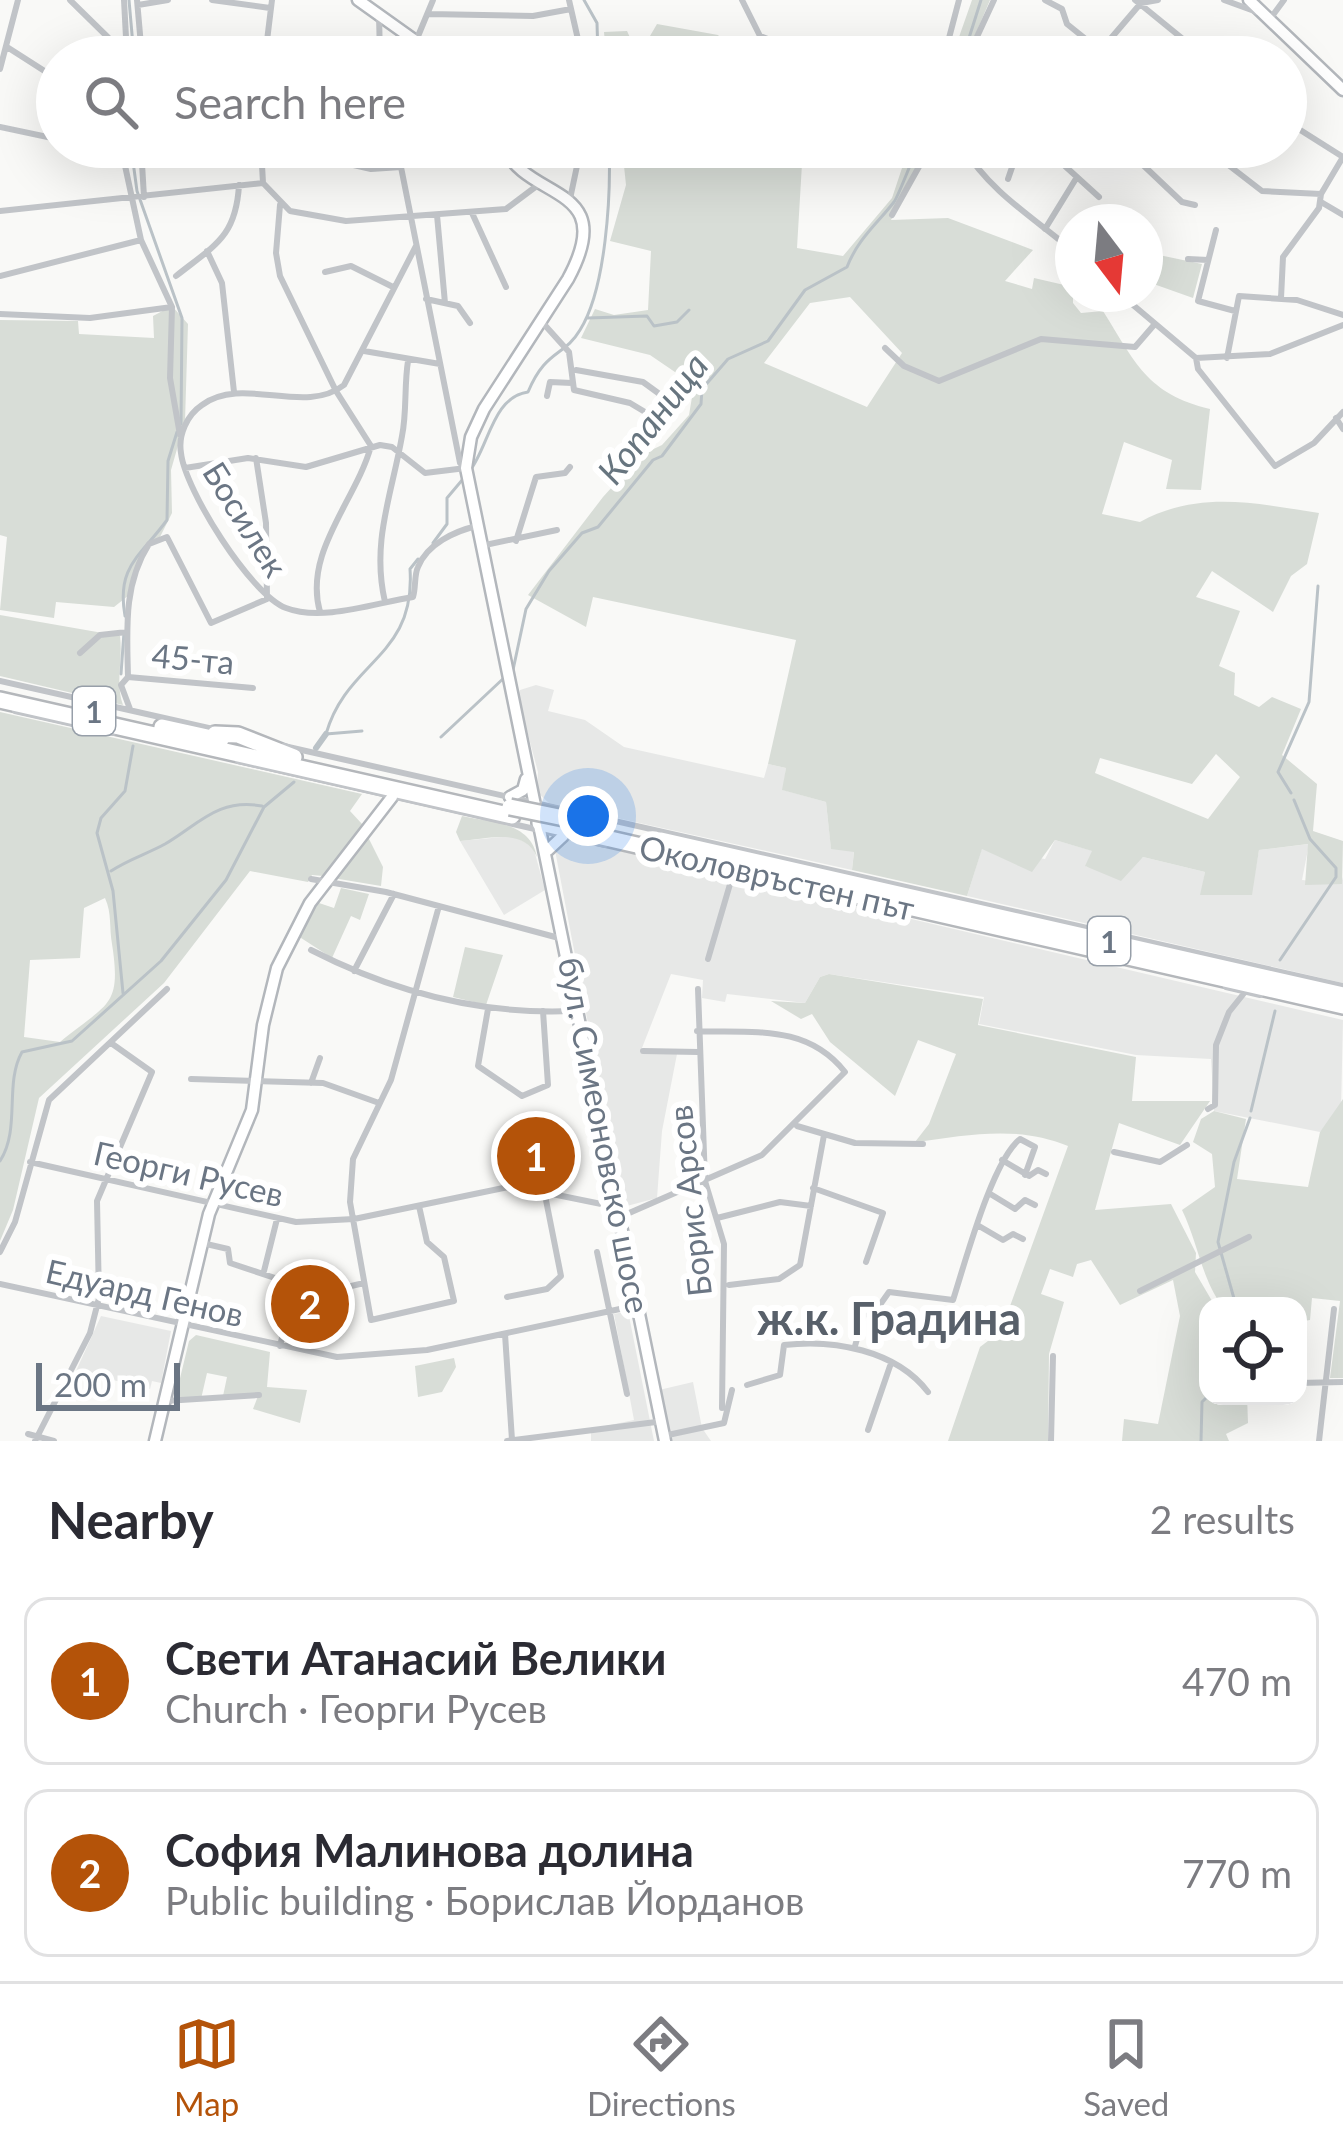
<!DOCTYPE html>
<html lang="en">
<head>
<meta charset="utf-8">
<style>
	:root { --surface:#fff; --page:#f7f7f7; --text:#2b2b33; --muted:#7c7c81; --line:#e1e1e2; --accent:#b45309 }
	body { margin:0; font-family:Lato,sans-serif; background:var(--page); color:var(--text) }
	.controls { position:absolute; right:36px; bottom:36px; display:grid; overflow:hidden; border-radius:24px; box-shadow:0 12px 48px #0002 }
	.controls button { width:108px; height:108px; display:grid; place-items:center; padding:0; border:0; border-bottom:3px solid var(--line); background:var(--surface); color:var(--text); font:60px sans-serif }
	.compass { position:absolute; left:1055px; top:204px; width:108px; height:108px; border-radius:50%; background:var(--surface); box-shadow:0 12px 48px #0002; rotate:164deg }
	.scale { position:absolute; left:36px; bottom:30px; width:144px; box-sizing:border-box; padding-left:12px; border:6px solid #6b7684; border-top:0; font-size:33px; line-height:42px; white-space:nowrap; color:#6b7684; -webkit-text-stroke:9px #fff; paint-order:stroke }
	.you { position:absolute; left:588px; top:816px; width:42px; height:42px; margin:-30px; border:9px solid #fff; border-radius:50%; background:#1a73e8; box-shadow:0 0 0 18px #1a73e833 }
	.badge { display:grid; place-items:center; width:78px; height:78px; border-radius:50%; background:var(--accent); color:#fff; font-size:39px; font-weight:700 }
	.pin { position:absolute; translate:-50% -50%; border:6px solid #fff; box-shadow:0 3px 12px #0006 }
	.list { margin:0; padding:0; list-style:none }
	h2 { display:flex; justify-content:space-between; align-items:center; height:156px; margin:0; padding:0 48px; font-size:51px }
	h2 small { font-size:39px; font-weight:400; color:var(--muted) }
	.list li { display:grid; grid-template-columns:78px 1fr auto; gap:36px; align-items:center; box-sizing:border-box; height:168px; margin:0 24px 24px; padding:0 24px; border:3px solid var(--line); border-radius:24px }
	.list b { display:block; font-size:45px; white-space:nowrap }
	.list p { margin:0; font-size:39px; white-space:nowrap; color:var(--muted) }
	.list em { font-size:39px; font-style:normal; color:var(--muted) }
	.icon { flex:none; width:66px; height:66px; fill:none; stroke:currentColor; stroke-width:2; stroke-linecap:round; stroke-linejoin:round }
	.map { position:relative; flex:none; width:1343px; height:1441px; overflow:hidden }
	.search { position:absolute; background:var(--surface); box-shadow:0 12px 48px #0002; left:36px; right:36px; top:36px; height:132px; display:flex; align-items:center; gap:30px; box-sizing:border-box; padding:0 42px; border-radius:66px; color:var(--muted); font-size:45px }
	.sheet { height:540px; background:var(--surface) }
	nav { display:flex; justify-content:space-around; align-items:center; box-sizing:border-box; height:168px; border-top:3px solid var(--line); background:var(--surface); font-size:33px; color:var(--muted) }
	nav a { display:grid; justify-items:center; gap:6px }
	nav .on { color:var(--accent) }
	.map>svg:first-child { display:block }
	.built { fill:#e7e8e7 }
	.green { fill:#d8ddd7; fill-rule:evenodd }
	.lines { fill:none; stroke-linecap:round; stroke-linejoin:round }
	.stream { stroke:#bac2c7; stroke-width:3 }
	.canal { stroke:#bac2c7; stroke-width:6 }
	.secondary-casing { stroke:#b3b7bc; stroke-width:15 }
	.highway-casing { stroke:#b4b7bb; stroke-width:20 }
	.street { stroke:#c1c4c8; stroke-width:6 }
	.secondary { stroke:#fff; stroke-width:10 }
	.highway { stroke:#fff; stroke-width:15 }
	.highway-bridge-casing { stroke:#b4b7bb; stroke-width:20; stroke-linecap:butt }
	.highway-bridge { stroke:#fff; stroke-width:15 }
	.labels { text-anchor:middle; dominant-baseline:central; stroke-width:12; stroke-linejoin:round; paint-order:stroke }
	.shield { fill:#fff; stroke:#979fa9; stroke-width:3 }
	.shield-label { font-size:30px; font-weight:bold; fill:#6b7684 }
	.street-label { font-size:33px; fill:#6b7684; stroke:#fff }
	.water-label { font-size:36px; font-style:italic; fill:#67757f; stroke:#fff }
	.district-label { font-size:45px; font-weight:bold; fill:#58606a; stroke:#fff }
</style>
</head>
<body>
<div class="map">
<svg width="1343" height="1441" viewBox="0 0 1343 1441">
	<rect width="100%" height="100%" fill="#f9f9f7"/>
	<!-- built -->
	<path class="built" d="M 536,685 L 554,690 L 548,711 L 585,720 L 624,747 L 764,778 L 768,764 L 786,768 L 783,790 L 826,802 L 831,848 L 854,851 L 852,870 L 549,803 L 537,792 L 538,772 L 518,697 L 520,690 Z
		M 513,836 L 533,846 L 545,890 L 504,915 L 460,841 Z
		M 565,838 L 1343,1020 L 1341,1109 L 1320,1132 L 1214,1111 L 1211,1059 L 1136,1055 L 979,1024 L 984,997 L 829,974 L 820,977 L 805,1003 L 727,994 L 725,1002 L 702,998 L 703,980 L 671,974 L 640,1053 L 677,1054 L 662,1131 L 657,1198 L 623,1207 L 554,845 Z
		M 1055,840 L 1093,851 L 1086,867 L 1128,869 L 1143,857 L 1205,872 L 1201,895 L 1251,895 L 1259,850 L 1309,844 L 1302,880 L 1341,884 L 1343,877 L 1343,983 L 967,896 L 982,848 L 1045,859 Z
		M 628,1311 L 654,1441 L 591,1441 L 591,1429 L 634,1420 L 614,1314 Z
		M 101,1316 L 171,1331 L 161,1383 L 152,1381 L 150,1389 L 76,1371 Z
		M 693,1382 L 702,1428 L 711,1441 L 669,1441 L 659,1390 Z"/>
	<!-- green -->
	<path class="green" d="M 972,0 L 990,0 L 973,40 L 977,55 L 952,57 Z
		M 657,24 L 718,35 L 737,57 L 606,57 L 604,32 L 627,31 L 633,44 L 643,48 Z
		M 622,147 L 803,147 L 797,248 L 843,256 L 892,198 L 909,147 L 932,147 L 891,220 L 948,218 L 1033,250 L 1005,281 L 1032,289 L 1034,278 L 1073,287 L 1073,303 L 1081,313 L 1103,311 C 1135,362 1147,394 1210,409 L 1201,490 L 1166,489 L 1172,460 L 1124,442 L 1102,514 L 1140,522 C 1198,490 1255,503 1319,513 L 1307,564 L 1291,576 L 1273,612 L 1212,571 L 1196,597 L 1240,611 L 1219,666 L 1235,673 L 1234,695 L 1259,707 L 1272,697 L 1301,709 L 1282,755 L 1317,784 L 1313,831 L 1343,841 L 1342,884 L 1305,885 L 1308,844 L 1259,850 L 1252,895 L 1200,895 L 1205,872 L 1143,857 L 1121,881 L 1085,866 L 1092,851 L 1055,840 L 1032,872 L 982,849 L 967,896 L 852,870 L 854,852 L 831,849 L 826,802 L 782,790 L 786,768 L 768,764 L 796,640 L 593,597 L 586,627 L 528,595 L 603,497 L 641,455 L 662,445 L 689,415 L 694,385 L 650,355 L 581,338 L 595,309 L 614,315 L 648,310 L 651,251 L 610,241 L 626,185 ZM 850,297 L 902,353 L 867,407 L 764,363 L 810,303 ZM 1216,754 L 1240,777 L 1208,819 L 1095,773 L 1100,758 L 1192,784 Z
		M 1159,255 L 1202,264 L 1193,298 L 1148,282 Z
		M 172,306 L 188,324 L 185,421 L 171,470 L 172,513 L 160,537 L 149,544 L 129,595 L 114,607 L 56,602 L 54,618 L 0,610 L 7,537 L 0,535 L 0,320 L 78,321 L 79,334 L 154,338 L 153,316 Z
		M 0,615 L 120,636 C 123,661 115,683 123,705 L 0,676 Z
		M 0,712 L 362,794 L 350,811 L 363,825 L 323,876 L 312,875 L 308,882 L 250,871 L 164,983 L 39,1098 L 13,1210 L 0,1241 ZM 105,898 C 112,913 109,928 112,944 C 122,1008 107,1003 60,1042 L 24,1037 L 30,960 L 80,958 L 84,908 Z
		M 462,816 C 493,823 530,822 537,857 C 524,827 488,839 460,841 L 456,832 Z
		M 367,835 L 383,867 L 381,886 L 333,878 Z
		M 341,888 L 369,894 L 360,920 L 351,916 L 332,958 L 298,936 L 316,902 L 334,908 Z
		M 465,947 L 503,955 L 486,1005 L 453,997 Z
		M 829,974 L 983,999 L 978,1025 L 1136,1057 L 1132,1101 L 1210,1101 L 1180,1145 L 1119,1123 L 1095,1210 L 1171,1204 L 1196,1253 L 1195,1272 L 1215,1306 L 1208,1306 L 1208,1396 L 1247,1396 L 1248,1423 L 1226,1434 L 1229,1441 L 1122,1441 L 1124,1419 L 1158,1424 L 1180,1316 L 1173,1280 L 1120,1305 L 1091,1260 L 1077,1264 L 1073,1277 L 1050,1269 L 1041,1294 L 1064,1302 L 1049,1354 L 1048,1441 L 948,1441 L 980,1347 L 1001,1331 L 1068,1146 C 1017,1125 969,1135 915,1142 L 929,1124 L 956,1054 L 918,1040 L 895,1096 L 830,1042 L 812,1014 L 801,1019 L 771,1001 L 805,1003 L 820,977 Z
		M 1343,1099 L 1343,1378 L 1330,1378 L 1340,1301 L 1312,1298 L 1310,1320 L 1298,1322 L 1298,1306 L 1222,1306 C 1201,1277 1198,1243 1182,1210 L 1215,1187 L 1212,1154 L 1193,1142 L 1201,1119 L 1214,1111 L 1246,1119 L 1237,1179 L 1308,1187 L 1320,1132 Z
		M 196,1335 L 270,1352 L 267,1387 L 307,1390 L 300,1423 L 253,1409 L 258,1396 L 223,1396 L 227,1377 L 207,1373 L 201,1399 L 175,1399 L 189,1341 Z
		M 454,1358 L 456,1367 L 442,1392 L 418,1397 L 415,1366 Z"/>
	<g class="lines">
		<!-- stream -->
		<path class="stream" d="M 129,0 L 134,57
			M 584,0 L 597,23 L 598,57
			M 963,57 L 981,0
			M 131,147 L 137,191 L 182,318 L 181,424
			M 588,318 L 647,316 L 654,326 L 677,322 L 689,310
			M 469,472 C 489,447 492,397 528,392 C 546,349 564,357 580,330 C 606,289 611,195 609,147
			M 433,543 L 447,524 L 447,498 L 463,479
			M 125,616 C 116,566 141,556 167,520 L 168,461 L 177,432
			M 513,670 L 526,609 L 549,571 L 582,533 L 598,527 L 653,460 L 662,456 L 701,404 L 702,389 L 728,359 L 768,341 L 805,290 L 847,267 C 858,239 876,225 894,202 C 899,195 912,159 918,147
			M 121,674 L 124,632
			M 362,731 L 326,734 C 347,660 416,658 410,569 L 418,559
			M 441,737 L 506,676
			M 1291,793 L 1278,772 L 1309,702 L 1318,586
			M 111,871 C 129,859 147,854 165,844 C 199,824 218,798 262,806
			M 1280,960 L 1336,877 L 1336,868 L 1310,839 L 1294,800
			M 123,993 L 113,891 L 97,833 L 101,818 L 125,791 L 133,746
			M 1251,1111 L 1275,1011
			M 0,1161 C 21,1128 4,1084 22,1052 L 72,1041 L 161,961 L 226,880 L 264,807 L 294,782
			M 1231,1306 L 1235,1302 L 1218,1242 L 1234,1162 L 1250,1118
			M 1201,1441 L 1202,1402 L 1208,1396"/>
		<!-- canal -->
		<path class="canal" d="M 316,748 L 326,734"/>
		<defs>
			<path id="secondary" d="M 358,0 L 438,57
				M 1249,0 L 1343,90
				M 504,147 C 527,202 620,183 568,279 L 484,409 L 471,437 L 466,468 L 665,1441
				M 510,797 L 523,790 L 526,779
				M 548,850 L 563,836
				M 155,1441 L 209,1214 L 252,1110 L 263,1025 L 277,968 L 310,903 L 392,797"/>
			<path id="highway" d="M 0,700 L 512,816
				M 162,727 L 221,740
				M 215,734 L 238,735 L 294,757
				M 540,823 L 1343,1006
				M 661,840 L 1343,995"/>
		</defs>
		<!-- secondary casing -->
		<use href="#secondary" class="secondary-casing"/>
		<!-- highway casing -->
		<use href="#highway" class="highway-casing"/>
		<!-- street -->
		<path class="street" d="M 70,0 L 127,56
			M 124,0 L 127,56
			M 137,0 L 142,57
			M 212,0 L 270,8
			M 569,0 L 582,57
			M 742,0 L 760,36 L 808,55
			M 1045,0 L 1062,9 L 1067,24 L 1108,57
			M 1135,0 L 1205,57
			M 1224,0 L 1257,12
			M 138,5 L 168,0
			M 429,14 L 533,16 L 571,9
			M 379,15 L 380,57
			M 1270,19 L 1284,0
			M 416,41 L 433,0
			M 975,41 L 994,0
			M 7,47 L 57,79
			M 206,57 L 265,48
			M 265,57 L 272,0
			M 944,57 L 959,0
			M 1024,57 L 1027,57
			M 1095,57 L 1141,3 L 1158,0
			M 0,69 L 18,0
			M 1286,121 L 1343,157
			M 0,127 L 57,139
			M 121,147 L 141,240 L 172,307 L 170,378 L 180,435
			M 141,147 L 144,197
			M 261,147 L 263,183
			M 963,147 C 990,192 1034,218 1073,251
			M 1044,147 L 1099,197
			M 1124,147 L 1182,202 L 1195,205
			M 1205,147 L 1262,191 L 1321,194
			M 323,158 L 371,169 L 401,167
			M 1008,179 L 1019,147
			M 570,199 L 581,147
			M 1321,202 L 1343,215
			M 280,205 L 276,253 L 280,276 L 336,391 L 371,446 C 356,501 303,552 320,612
			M 0,211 L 263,183 L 290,211 L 346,221 L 506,209 L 538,185
			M 472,213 L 506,287
			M 437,215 L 445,303
			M 892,215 L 930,147
			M 1045,229 L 1077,177
			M 1216,230 L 1198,301 L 1235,311
			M 416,246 L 344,385 C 304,416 243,375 202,405 C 187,415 178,435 181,453 C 185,490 251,595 286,608 C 322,622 375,603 413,597 C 416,588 414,575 418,567 C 427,544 455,531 477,526
			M 207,251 L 222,283 L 234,392
			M 1188,259 L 1208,260
			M 325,272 L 351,266 L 393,287
			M 0,276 L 141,240
			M 176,276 C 215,245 236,237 239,185
			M 1120,294 L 1196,358
			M 1281,298 L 1283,257 L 1319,208 L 1321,194 L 1343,157
			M 426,299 L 458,306 L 470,323
			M 0,314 L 90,318 L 172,307
			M 542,322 L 569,352 L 574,390 L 630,403 L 665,424
			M 885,348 L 904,366 L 939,381 L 1041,339 L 1135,347 L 1154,325
			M 364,351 L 440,364
			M 1196,358 L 1198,369 L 1275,466 L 1314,443 L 1343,412
			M 1196,358 L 1270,354 L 1343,325
			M 1227,358 L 1239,296 L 1297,300 L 1343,315
			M 576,370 L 643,382 L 676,406
			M 547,396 L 550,382 L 572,383
			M 1336,418 L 1343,429
			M 185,468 L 248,458 L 306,467 L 380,445 L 392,447 L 425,473 L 466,468 L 460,463 L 397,147
			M 516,541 L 536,477 L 565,473 L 570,467
			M 485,545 L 557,530
			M 385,602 C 371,542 392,494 402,436 C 407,412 404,386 408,361
			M 80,653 L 100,635 L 127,632
			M 128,677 L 253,688
			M 0,681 L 213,729
			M 130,709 L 121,685 L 128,677 C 127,630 123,585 149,544 L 167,537 L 211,623 L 267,599 L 266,523 L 256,458
			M 15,711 L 113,733
			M 284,746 L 1343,986
			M 238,761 L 605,845
			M 311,879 L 386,892 L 559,938
			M 822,895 L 862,904
			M 311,950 C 393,992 481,1015 573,1011
			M 708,959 L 733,874
			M 354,971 L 394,894
			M 1226,987 L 1260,995
			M 698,989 L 705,1181 L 724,1244 L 722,1408
			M 488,1009 L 478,1066 L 522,1096 L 548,1085 L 543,1011
			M 643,1051 L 698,1052
			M 191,1079 L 323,1083 L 379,1103
			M 311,1083 L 320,1058
			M 1208,1109 L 1215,1105 L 1216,1045 L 1229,1012 L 1245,992
			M 797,1126 L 855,1143 L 923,1144
			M 1114,1152 L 1160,1162 L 1187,1145
			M 1002,1160 L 1029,1176 L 1038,1170 L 1046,1174
			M 30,1162 L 296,1222 L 354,1219 L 513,1186 L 616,1207
			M 813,1188 L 883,1213 L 866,1262
			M 992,1195 L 1015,1209 L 1025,1200 L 1035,1205
			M 419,1206 L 427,1242 L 444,1257 L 454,1301 L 371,1320 L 350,1202 L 353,1159 L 391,1080 L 439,906
			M 620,1217 L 762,1155 L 845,1072 C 807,1024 754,1033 697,1031
			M 717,1218 L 780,1202 L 811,1206
			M 979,1226 L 1003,1240 L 1013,1234 L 1023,1239
			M 202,1243 L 228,1249 L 230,1263 L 287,1282 L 292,1296 L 280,1346
			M 0,1252 L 15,1222 L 49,1100 L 167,989
			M 597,1252 L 627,1394
			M 264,1271 L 277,1219
			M 0,1284 L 337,1357 L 427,1350 L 634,1306
			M 729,1285 L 779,1279 L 800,1265 L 824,1135
			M 1140,1291 L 1249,1237
			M 507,1297 L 547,1289 L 561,1276 L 544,1190
			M 292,1300 L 364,1283
			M 505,1334 L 512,1440
			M 855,1346 L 864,1315 L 877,1309 L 889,1292 L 953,1300 C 965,1263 992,1161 1020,1139 L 1035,1147 L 1025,1175
			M 1298,1383 L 1343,1382
			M 747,1385 L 780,1375 L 784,1345 C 833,1339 896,1350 928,1392
			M 165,1401 L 259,1395
			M 868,1430 L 890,1366
			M 28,1434 L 54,1441
			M 663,1436 L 724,1423 L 732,1390
			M 35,1441 L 90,1333 L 99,1298 L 97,1201 L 152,1072 L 111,1043
			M 507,1441 L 656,1422
			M 1051,1441 L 1053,1356
			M 1319,1441 L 1334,1309"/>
		<!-- secondary -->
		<use href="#secondary" class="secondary"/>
		<!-- highway -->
		<use href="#highway" class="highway"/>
		<defs>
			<path id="highway-bridge" d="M 510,807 L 564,818"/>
		</defs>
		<!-- highway-bridge casing -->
		<use href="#highway-bridge" class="highway-bridge-casing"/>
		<!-- highway-bridge -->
		<use href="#highway-bridge" class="highway-bridge"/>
	</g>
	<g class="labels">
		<!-- shield labels -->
		<g class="shield">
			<rect x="73" y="687" width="42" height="48" rx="9"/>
			<rect x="1088" y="917" width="42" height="48" rx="9"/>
		</g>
		<g class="shield-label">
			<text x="94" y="711">1</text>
			<text x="1109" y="941">1</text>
		</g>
		<!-- street labels -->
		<g class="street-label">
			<text transform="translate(246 519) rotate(58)">Босилек</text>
			<text transform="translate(193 658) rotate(5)">45-та</text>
			<text transform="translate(777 877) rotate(13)">Околовръстен път</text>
			<text transform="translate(605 1135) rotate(79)">бул. Симеоновско шосе</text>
			<text transform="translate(189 1173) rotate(13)">Георги Русев</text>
			<text transform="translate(689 1201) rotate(-96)">Борис Арсов</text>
			<text transform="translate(145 1292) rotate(13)">Едуард Генов</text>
		</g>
		<!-- water labels -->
		<g class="water-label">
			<text transform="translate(652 418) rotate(-52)">Копаница</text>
		</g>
		<!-- district labels -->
		<g class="district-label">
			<text x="889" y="1318">ж.к. Градина</text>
		</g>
	</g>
</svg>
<div class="controls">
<button><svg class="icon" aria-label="locate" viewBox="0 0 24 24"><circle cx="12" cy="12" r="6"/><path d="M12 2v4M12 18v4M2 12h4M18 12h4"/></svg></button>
</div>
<svg class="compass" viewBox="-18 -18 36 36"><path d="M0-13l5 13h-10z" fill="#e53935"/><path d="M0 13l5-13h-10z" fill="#7c7c81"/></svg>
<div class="scale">200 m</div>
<div class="you"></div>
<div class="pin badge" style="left:536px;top:1156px">1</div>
<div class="pin badge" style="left:310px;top:1304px">2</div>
<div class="search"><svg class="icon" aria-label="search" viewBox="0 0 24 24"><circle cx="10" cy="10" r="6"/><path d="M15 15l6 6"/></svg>Search here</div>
</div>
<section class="sheet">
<h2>Nearby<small>2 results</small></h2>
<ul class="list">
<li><span class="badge">1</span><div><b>Свети Атанасий Велики</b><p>Church · Георги Русев</p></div><em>470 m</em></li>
<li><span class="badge">2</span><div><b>София Малинова долина</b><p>Public building · Борислав Йорданов</p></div><em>770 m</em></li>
</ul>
</section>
<nav>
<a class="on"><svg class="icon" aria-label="map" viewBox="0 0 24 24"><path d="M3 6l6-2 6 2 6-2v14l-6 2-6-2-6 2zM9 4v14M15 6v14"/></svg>Map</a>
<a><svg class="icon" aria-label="directions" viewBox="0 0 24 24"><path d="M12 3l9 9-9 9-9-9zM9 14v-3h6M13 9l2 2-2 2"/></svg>Directions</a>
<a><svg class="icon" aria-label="saved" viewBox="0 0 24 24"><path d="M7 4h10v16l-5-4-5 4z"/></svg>Saved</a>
</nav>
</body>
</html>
